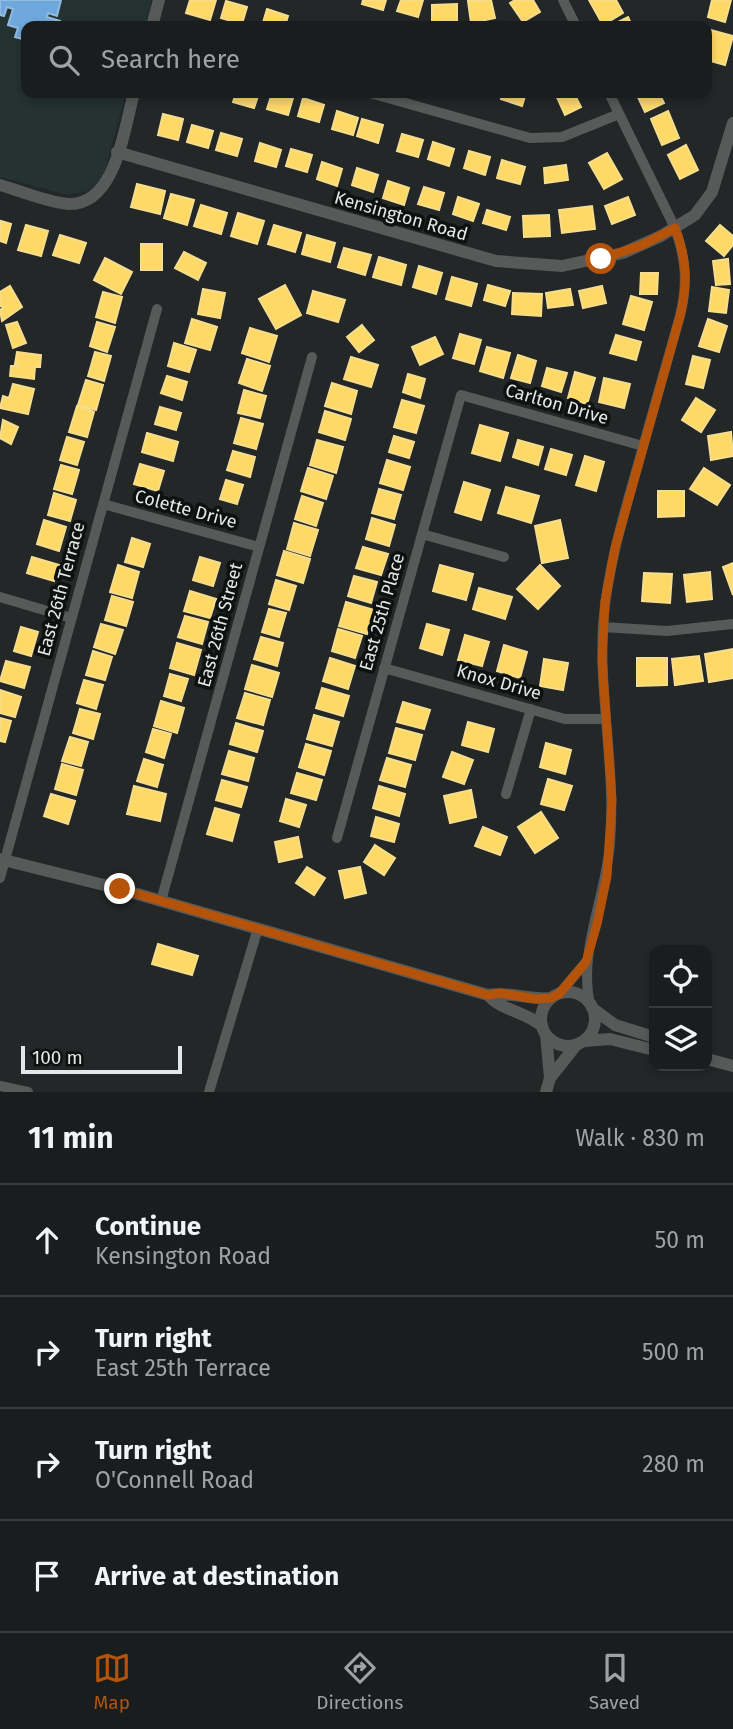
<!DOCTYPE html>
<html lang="en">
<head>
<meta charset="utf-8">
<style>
	:root { --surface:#1a1d1d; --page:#232626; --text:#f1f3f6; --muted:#9fa2a4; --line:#383b3b; --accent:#b45309 }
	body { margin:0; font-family:"Fira Sans",sans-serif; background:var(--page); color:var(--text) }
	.controls { position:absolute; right:21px; bottom:21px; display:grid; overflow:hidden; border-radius:14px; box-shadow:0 4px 10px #0003 }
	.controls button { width:63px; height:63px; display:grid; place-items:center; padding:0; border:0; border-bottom:2px solid var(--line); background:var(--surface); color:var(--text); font:35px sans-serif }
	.scale { position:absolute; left:21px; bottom:18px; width:161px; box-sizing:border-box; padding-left:7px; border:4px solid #e2e7e7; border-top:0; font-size:19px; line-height:24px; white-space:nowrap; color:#e2e7e7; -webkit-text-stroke:5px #0d1110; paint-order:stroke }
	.stop { position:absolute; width:21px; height:21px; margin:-16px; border:5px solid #b45309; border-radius:50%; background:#fff }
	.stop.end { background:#b45309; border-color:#fff; box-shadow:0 2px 7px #0008 }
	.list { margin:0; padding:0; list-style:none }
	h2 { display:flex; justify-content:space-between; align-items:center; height:91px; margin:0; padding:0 28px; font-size:30px }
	h2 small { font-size:23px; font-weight:400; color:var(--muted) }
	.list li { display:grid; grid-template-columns:46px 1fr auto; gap:21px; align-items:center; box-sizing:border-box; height:112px; padding:0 28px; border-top:2px solid var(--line) }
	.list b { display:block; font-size:26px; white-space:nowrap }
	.list p { margin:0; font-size:23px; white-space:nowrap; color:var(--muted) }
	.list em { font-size:23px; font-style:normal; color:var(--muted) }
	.icon { flex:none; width:38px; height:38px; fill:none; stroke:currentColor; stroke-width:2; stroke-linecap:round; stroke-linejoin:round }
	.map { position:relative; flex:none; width:733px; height:1092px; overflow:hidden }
	.search { position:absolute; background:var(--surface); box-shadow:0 4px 10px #0003; left:21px; right:21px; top:21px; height:77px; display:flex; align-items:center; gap:18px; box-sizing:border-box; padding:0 24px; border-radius:14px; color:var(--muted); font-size:26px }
	.sheet { height:539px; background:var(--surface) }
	nav { display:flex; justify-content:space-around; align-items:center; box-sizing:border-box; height:98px; border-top:2px solid var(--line); background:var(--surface); font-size:19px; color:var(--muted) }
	nav a { display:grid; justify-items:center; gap:4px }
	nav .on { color:var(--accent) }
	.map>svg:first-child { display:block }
	.built { fill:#243232 }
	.homes { fill:#ffd966; stroke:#f6dd8d; stroke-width:2 }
	.schools { fill:#6fa8dc; stroke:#92bbdf; stroke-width:2 }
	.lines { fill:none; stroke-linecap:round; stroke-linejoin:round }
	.minor { stroke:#585a5a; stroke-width:10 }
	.tertiary { stroke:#585a5a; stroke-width:12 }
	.route { stroke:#b45309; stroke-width:9 }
	.labels { text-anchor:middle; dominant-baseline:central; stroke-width:7; stroke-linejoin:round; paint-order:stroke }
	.street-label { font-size:18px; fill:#e2e7e7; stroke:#0d1110 }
</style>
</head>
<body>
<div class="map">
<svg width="733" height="1092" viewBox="0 0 733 1092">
	<rect width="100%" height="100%" fill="#232727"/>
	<!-- built -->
	<path class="built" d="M 0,0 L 152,0 L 145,26 L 26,26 L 26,93 L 126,93 L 105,170 L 99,182 L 88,191 L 67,195 L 0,177 Z"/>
	<!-- homes -->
	<path class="homes" d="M 190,0 L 216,0 L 210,20 L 186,13 Z
		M 363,0 L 386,0 L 383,10 L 362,4 Z
		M 401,0 L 423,0 L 418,17 L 397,11 Z
		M 491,0 L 495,18 L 471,23 L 468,1 Z
		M 515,0 L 533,0 L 540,12 L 523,22 L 510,3 Z
		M 589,0 L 616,0 L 623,13 L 603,25 Z
		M 712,0 L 731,0 L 725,22 L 708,17 Z
		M 226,1 L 247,7 L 242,24 L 221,18 Z
		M 457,4 L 457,21 L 432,22 L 432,5 Z
		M 267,9 L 288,16 L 285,26 L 262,26 Z
		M 628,17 L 632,26 L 610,26 Z
		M 707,29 L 733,36 L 725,65 L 707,60 Z
		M 236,93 L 259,93 L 254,108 L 233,102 Z
		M 272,93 L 293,98 L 288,115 L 267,109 Z
		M 503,93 L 526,93 L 522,106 L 501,99 Z
		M 555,93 L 574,93 L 581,107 L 565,115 Z
		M 636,93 L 659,93 L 664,103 L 645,112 Z
		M 303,98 L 324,105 L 319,122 L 298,116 Z
		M 337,111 L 358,118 L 353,135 L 332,129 Z
		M 668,111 L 679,138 L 662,145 L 651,119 Z
		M 163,114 L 183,119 L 178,140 L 158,135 Z
		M 362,119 L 383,125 L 378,143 L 357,136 Z
		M 192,125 L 213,131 L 208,148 L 187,142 Z
		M 221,133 L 242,139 L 237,156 L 216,150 Z
		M 402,134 L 423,140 L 418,157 L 397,151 Z
		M 433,142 L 454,149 L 449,166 L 428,159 Z
		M 260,143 L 281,150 L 276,167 L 255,161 Z
		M 686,145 L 698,170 L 680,179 L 668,155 Z
		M 291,149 L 312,155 L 307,172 L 286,166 Z
		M 469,151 L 490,157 L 485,175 L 464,168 Z
		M 607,153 L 622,179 L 604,189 L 589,163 Z
		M 502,160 L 525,167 L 520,184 L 497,178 Z
		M 322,162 L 342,169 L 337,186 L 317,179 Z
		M 566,165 L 568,180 L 545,183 L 544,168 Z
		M 357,168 L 378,175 L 373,192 L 352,185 Z
		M 388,181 L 409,188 L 404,205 L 383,198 Z
		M 137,184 L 165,191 L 160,214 L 131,207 Z
		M 424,187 L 444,193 L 439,210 L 418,204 Z
		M 171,194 L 194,200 L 187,225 L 164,218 Z
		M 458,197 L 479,204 L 473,221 L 453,214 Z
		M 628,197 L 635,215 L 612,224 L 605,206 Z
		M 201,205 L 227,213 L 221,234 L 194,226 Z
		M 592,206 L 595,229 L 562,233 L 559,210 Z
		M 487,210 L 510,217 L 506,230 L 483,223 Z
		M 238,213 L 264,221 L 257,244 L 231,236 Z
		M 549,215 L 550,236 L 524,237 L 523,216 Z
		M 1,221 L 11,224 L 6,243 L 0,241 Z
		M 26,225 L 48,231 L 41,256 L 18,250 Z
		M 274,225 L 301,233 L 295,252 L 268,244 Z
		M 720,225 L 733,236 L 733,245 L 724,256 L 706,241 Z
		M 60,235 L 86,243 L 79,263 L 53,255 Z
		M 307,235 L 335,243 L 330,262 L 302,254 Z
		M 141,244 L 162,244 L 162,270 L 141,270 Z
		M 344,248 L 371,255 L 365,275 L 338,267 Z
		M 184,252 L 206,263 L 198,280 L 175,268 Z
		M 379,257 L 406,265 L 401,285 L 373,277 Z
		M 105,258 L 132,272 L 121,294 L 94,280 Z
		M 728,259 L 730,284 L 716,285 L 713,261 Z
		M 419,266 L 442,273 L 436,294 L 413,287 Z
		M 641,273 L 658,273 L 657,294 L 640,294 Z
		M 452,277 L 477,284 L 471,306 L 446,299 Z
		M 285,285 L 301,315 L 276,329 L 259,299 Z
		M 488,285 L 510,291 L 505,306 L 484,300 Z
		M 10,286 L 22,307 L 2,321 L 0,310 L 4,307 L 0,306 L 0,292 Z
		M 602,286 L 606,303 L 583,308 L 579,291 Z
		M 712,287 L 729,290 L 726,313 L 709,311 Z
		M 203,289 L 225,293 L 220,318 L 198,314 Z
		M 570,289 L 573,305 L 548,308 L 546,293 Z
		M 313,291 L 345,300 L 338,322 L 307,313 Z
		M 103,292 L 122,297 L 115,323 L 96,317 Z
		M 513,293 L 542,294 L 541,316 L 512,314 Z
		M 631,296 L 652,302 L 644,330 L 623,324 Z
		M 192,319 L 217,327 L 210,350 L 185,343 Z
		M 708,319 L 727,326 L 719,352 L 699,346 Z
		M 17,322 L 26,343 L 13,348 L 6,325 Z
		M 97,322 L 115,327 L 107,352 L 90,346 Z
		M 362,325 L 374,340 L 359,352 L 347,337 Z
		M 250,328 L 277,336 L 269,362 L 242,353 Z
		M 460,334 L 481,340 L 474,364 L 453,358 Z
		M 616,335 L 641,342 L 636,360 L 610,353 Z
		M 435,337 L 443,354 L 420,365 L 412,347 Z
		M 174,343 L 196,350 L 189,372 L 168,366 Z
		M 487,347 L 510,353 L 503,378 L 480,371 Z
		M 17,352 L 41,355 L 40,367 L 35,367 L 34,379 L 10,376 L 11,366 L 20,366 L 15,364 Z
		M 95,352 L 111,356 L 104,381 L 88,376 Z
		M 518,355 L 536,361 L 530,383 L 511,378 Z
		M 693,356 L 710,360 L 703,388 L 686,384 Z
		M 351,357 L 378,365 L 371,387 L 344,379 Z
		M 247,359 L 270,366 L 262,391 L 239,383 Z
		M 547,368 L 567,373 L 561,392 L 542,386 Z
		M 575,372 L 595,378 L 587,404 L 568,398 Z
		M 408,374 L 425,379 L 420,398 L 403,392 Z
		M 167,376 L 187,382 L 182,400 L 161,393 Z
		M 604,378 L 630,384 L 624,408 L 599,402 Z
		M 86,380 L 103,385 L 96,410 L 78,405 Z
		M 332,383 L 357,391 L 351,414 L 325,406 Z
		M 13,384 L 34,389 L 28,414 L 0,408 L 3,396 L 9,398 Z
		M 244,390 L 266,396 L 260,418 L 238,413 Z
		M 696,398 L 715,410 L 701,432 L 682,420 Z
		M 402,400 L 424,406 L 416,433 L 394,427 Z
		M 77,406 L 94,412 L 87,437 L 69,432 Z
		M 160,407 L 181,413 L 176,430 L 155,424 Z
		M 325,411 L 351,419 L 345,440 L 319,432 Z
		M 241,418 L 263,424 L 256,449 L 234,443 Z
		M 3,420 L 18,427 L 11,444 L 0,438 Z
		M 480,425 L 508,433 L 500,461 L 472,453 Z
		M 731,432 L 733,456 L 711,460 L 708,436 Z
		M 147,433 L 178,442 L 173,461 L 142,452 Z
		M 394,436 L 414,442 L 409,458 L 389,452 Z
		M 67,437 L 84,442 L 77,465 L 60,460 Z
		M 317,440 L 343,447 L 336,473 L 310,465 Z
		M 518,440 L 543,447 L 538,465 L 513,457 Z
		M 551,449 L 572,455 L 566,475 L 545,469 Z
		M 233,451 L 255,457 L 250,477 L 227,470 Z
		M 585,456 L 604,462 L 596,491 L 576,485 Z
		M 387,460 L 410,467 L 403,490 L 380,483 Z
		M 140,464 L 164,471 L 158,491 L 134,484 Z
		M 61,465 L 79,470 L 72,494 L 54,489 Z
		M 308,468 L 333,476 L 326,499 L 301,491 Z
		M 704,468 L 730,485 L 717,505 L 690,489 Z
		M 226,480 L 243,485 L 237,504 L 220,499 Z
		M 464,482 L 490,490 L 481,520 L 455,512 Z
		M 506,487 L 539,496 L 531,523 L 498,513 Z
		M 379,489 L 401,495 L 394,519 L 372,513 Z
		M 658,491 L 684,491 L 684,516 L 658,517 Z
		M 54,493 L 76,500 L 70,521 L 48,515 Z
		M 302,496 L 323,503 L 316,526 L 295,519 Z
		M 372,518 L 395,525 L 389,546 L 366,539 Z
		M 44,520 L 66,527 L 59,551 L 37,544 Z
		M 560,520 L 568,558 L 542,563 L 535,526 Z
		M 294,523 L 318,530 L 310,556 L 287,549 Z
		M 132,538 L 150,544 L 143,567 L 125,562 Z
		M 363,547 L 388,554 L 381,575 L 356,568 Z
		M 284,551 L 310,559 L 303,583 L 277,575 Z
		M 32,557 L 59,565 L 54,581 L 27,573 Z
		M 200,557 L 220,563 L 213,586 L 193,580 Z
		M 733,563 L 733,595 L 723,567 Z
		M 118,565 L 139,572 L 132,598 L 110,592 Z
		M 440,565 L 473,574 L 466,600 L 433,591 Z
		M 540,565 L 560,586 L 538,609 L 517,589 Z
		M 710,572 L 712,599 L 687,602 L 684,575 Z
		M 644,573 L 672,574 L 670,603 L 642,601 Z
		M 354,576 L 377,582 L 371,603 L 348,596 Z
		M 276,580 L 296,586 L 289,610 L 269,604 Z
		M 479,588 L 512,597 L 505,619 L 473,609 Z
		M 190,591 L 216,599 L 210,618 L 184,611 Z
		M 112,596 L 133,602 L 126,626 L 105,620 Z
		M 346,602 L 374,610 L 367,634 L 339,626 Z
		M 269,609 L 286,613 L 279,637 L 262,632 Z
		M 185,616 L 208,622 L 202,644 L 178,637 Z
		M 101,624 L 123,630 L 115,654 L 94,647 Z
		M 427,624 L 449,630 L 442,655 L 420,648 Z
		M 21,627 L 38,632 L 31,656 L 14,651 Z
		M 338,629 L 362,636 L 355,658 L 332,651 Z
		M 465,635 L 489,642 L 482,666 L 458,660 Z
		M 261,637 L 283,643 L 277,666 L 254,659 Z
		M 177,643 L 201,650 L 194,675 L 170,668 Z
		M 504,645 L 527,652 L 520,678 L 497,671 Z
		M 733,649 L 733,678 L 709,682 L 705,654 Z
		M 93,651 L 112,657 L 105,680 L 86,675 Z
		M 699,656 L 703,681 L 675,685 L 672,659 Z
		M 330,658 L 355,666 L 348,689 L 323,681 Z
		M 637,658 L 667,658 L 667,685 L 637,686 Z
		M 544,659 L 568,663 L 563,690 L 540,686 Z
		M 6,661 L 30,667 L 24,688 L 0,681 Z
		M 252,665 L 279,673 L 272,697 L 245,689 Z
		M 170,674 L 188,679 L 181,701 L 164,696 Z
		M 84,680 L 103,685 L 96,709 L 77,703 Z
		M 322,688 L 349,696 L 343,716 L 316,708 Z
		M 0,690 L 21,697 L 15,717 L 0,713 Z
		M 245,693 L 270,700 L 263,725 L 237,718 Z
		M 161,701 L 184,708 L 177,733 L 154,726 Z
		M 403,702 L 430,710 L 424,729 L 397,722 Z
		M 80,709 L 100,714 L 93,739 L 73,733 Z
		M 314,715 L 339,722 L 332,746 L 307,739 Z
		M 0,718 L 11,721 L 5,742 L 0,741 Z
		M 468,722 L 494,729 L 488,752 L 462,745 Z
		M 236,723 L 263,731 L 257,752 L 230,744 Z
		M 396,728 L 422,735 L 415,760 L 389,753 Z
		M 153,729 L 171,734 L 164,758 L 146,752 Z
		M 70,737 L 88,742 L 81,766 L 62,761 Z
		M 546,743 L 571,750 L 565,774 L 540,767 Z
		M 306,744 L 331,751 L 324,775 L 299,767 Z
		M 229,751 L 254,758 L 248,781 L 222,774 Z
		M 452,752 L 473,760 L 464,784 L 443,777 Z
		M 387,758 L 411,765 L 405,787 L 380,780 Z
		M 144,759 L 163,765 L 157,787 L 137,781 Z
		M 62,764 L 83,770 L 76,795 L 55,789 Z
		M 297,773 L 322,780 L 316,800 L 291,793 Z
		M 548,779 L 572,786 L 564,810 L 541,804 Z
		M 222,780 L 247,787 L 241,807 L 216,800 Z
		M 134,786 L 166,794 L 160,821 L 127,814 Z
		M 379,786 L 405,794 L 399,816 L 373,808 Z
		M 471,790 L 476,817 L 450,823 L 444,796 Z
		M 51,794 L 75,801 L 68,824 L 44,816 Z
		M 286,799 L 306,805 L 299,827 L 280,821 Z
		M 215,808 L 239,815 L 232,841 L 207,834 Z
		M 541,812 L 558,838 L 535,853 L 518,827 Z
		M 376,817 L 399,824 L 394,842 L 371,836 Z
		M 483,827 L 507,837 L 500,855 L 475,846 Z
		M 298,837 L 302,857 L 279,862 L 275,842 Z
		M 375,845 L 395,858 L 384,875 L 364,862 Z
		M 307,867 L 325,878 L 314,895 L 296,883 Z
		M 360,867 L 366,893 L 345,898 L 339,871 Z
		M 158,944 L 198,956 L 192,975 L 152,964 Z"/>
	<!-- schools -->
	<path class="schools" d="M 0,0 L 61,0 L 57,16 L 48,13 L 47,17 L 60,21 L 58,26 L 26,26 L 26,50 L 23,49 L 26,40 L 15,37 L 18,28 L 8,25 L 13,9 L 7,7 L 4,16 L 0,15 Z"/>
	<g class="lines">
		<!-- minor -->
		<path class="minor" d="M 563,0 L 576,26
			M 370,93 L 530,138 L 562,137 L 619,114
			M 103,504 L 259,547
			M 422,534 L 504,557
			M 0,597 L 71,618
			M 603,627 L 667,631 L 733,624
			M 384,668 L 565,719 L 606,719
			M 506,794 L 531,709
			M 337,838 L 461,395 L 643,446
			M 0,878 L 157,309
			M 161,901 L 312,357
			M 559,994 L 586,962
			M 590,1004 C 578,951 606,897 610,843 C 616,770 599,698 603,625 C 607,573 621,524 635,475 C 650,422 665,369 680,316 C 688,284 686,259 675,228 L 609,93
			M 0,1086 L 28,1092
			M 209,1092 L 258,928"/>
		<!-- tertiary -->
		<path class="tertiary" d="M 152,26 L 159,0
			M 117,152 L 496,261 L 562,266 L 623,253 L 661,236 L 695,215 L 712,192 L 733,123
			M 0,185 C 21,191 46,202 68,204 C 116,206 124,128 134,93
			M 0,859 L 120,889 L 488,995 C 508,991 530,1000 551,998
			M541 1019a27 27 0 1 1 54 0a27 27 0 1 1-54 0Z
			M 488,995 C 502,1011 525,1011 542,1026
			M 592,1008 L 615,1025 L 654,1037
			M 546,1035 L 550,1078 L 546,1092
			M 584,1041 L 610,1039 L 654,1050
			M 707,1059 L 733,1066
			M 550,1078 L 577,1044"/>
	</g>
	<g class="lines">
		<!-- route -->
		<path class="route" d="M 120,889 L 488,995 L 500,993 L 536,999 L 551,998 L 559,994 L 586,962 L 597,924 L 607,876 L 612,800 L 602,660 L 605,601 L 615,548 L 680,316 C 688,284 687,259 675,228 L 642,245 L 601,259"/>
	</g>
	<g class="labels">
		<!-- street labels -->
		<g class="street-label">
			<text transform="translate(401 216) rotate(16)">Kensington Road</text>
			<text transform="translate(557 404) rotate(16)">Carlton Drive</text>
			<text transform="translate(186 509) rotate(15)">Colette Drive</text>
			<text transform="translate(61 589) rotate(-75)">East 26th Terrace</text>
			<text transform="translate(382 612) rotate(-74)">East 25th Place</text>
			<text transform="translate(220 625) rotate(-75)">East 26th Street</text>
			<text transform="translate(499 682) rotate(16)">Knox Drive</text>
		</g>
	</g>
</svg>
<div class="controls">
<button><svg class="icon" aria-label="locate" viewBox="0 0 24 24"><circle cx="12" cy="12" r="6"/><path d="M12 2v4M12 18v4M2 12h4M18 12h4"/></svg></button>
<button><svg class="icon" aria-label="layers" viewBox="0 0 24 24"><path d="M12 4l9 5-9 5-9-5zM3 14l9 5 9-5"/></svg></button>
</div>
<div class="scale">100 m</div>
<div class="stop" style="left:601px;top:259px"></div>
<div class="stop end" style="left:120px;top:889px"></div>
<div class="search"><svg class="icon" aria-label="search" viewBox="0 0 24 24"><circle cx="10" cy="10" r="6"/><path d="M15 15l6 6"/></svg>Search here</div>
</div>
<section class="sheet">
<h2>11 min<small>Walk · 830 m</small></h2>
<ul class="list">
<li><svg class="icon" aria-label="ahead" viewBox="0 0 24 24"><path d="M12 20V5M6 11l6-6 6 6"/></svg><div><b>Continue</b><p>Kensington Road</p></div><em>50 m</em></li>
<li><svg class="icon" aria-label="right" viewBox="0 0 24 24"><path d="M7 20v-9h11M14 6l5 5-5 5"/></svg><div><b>Turn right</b><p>East 25th Terrace</p></div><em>500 m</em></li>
<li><svg class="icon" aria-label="right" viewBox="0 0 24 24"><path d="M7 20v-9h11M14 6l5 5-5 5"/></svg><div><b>Turn right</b><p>O'Connell Road</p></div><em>280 m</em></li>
<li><svg class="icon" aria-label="arrive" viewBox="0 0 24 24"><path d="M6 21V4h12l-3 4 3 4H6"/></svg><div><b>Arrive at destination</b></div></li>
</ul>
</section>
<nav>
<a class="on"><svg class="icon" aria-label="map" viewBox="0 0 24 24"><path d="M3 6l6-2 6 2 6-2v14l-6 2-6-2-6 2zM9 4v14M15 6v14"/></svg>Map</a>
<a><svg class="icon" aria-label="directions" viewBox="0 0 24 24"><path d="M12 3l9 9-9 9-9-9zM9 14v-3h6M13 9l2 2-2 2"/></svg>Directions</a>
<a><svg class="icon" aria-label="saved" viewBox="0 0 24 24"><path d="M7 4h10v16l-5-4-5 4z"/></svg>Saved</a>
</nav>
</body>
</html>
